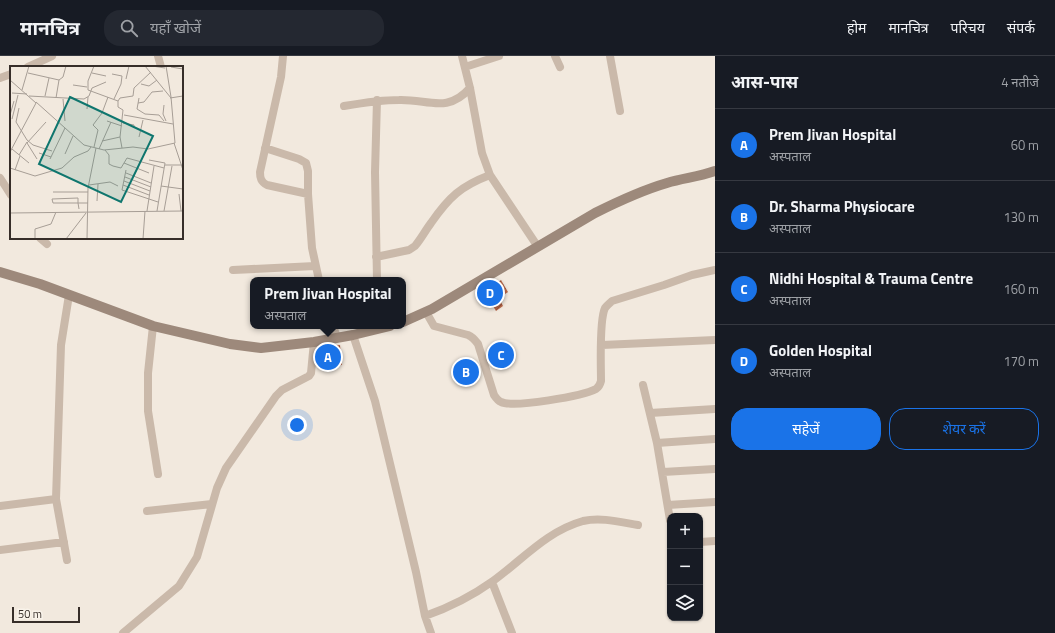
<!DOCTYPE html>
<html lang="hi">
<head>
<meta charset="utf-8">
<style>
	:root { --surface:#171b24; --page:#242831; --text:#f1f3f6; --muted:#9ea1a6; --line:#363941; --accent:#1a73e8 }
	body { margin:0; font-family:"Titillium Web","Noto Sans Devanagari",sans-serif; background:var(--page); color:var(--text) }
	.controls { position:absolute; right:12px; bottom:12px; display:grid; overflow:hidden; border-radius:8px; box-shadow:0 1px 3px #0004 }
	.controls button { width:36px; height:36px; display:grid; place-items:center; padding:0; border:0; border-bottom:1px solid var(--line); background:var(--surface); color:var(--text); font:20px sans-serif }
	.scale { position:absolute; left:12px; bottom:10px; width:68px; box-sizing:border-box; padding-left:4px; border:2px solid #372e29; border-top:0; font-size:11px; line-height:14px; white-space:nowrap; color:#372e29; -webkit-text-stroke:3px #f9f3ea; paint-order:stroke }
	.you { position:absolute; left:297px; top:369px; width:14px; height:14px; margin:-10px; border:3px solid #fff; border-radius:50%; background:#1a73e8; box-shadow:0 0 0 6px #1a73e833 }
	.badge { display:grid; place-items:center; width:26px; height:26px; border-radius:50%; background:var(--accent); color:#fff; font-size:13px; font-weight:700 }
	.pin { position:absolute; translate:-50% -50%; border:2px solid #fff; box-shadow:0 1px 4px #0006 }
	.popup { position:absolute; left:250px; top:221px; width:156px; height:52px; box-sizing:border-box; display:grid; place-content:center; border-radius:8px; background:var(--surface); filter:drop-shadow(0 1px 3px #0005); font-size:13px; white-space:nowrap; color:var(--muted) }
	.popup b { font-size:15px; color:var(--text) }
	.popup::after { content:''; position:absolute; left:50%; top:100%; margin-left:-8px; border:8px solid transparent; border-top-color:var(--surface) }
	.list { margin:0; padding:0; list-style:none }
	h2 { display:flex; justify-content:space-between; align-items:center; height:52px; margin:0; padding:0 16px; font-size:17px }
	h2 small { font-size:13px; font-weight:400; color:var(--muted) }
	.list li { display:grid; grid-template-columns:26px 1fr auto; gap:12px; align-items:center; box-sizing:border-box; height:72px; padding:0 16px; border-top:1px solid var(--line) }
	.list b { display:block; font-size:15px; white-space:nowrap }
	.list p { margin:0; font-size:13px; white-space:nowrap; color:var(--muted) }
	.list em { font-size:13px; font-style:normal; color:var(--muted) }
	.actions { display:flex; gap:8px; padding:12px 16px }
	.actions a { flex:1; padding:9px 0; border:1px solid var(--accent); border-radius:16px; text-align:center; font-size:14px; color:var(--accent) }
	.actions .main { background:var(--accent); color:#fff }
	.icon { flex:none; width:22px; height:22px; fill:none; stroke:currentColor; stroke-width:2; stroke-linecap:round; stroke-linejoin:round }
	.map { position:relative; flex:none; width:715px; height:577px; overflow:hidden }
	header { display:flex; align-items:center; gap:24px; box-sizing:border-box; height:56px; padding:0 20px; background:var(--surface); border-bottom:1px solid var(--line) }
	header strong { font-size:19px }
	nav { display:flex; gap:22px; margin-inline-start:auto; font-size:14px }
	.search { width:280px; height:36px; background:var(--page); display:flex; align-items:center; gap:10px; box-sizing:border-box; padding:0 14px; border-radius:16px; color:var(--muted); font-size:15px }
	main { display:flex }
	aside { flex:1; background:var(--surface) }
	.map>svg:first-child { display:block }
	.building { fill:url(#building-hatch) }
	.lines { fill:none; stroke-linecap:round; stroke-linejoin:round }
	.minor { stroke:#cab9aa; stroke-width:8 }
	.secondary { stroke:#9d897b; stroke-width:10 }
	.inset-road { fill:none; stroke:#a79e96; stroke-width:1 }
	.view { fill:#0f766e; fill-opacity:0.15; stroke:#0f766e; stroke-width:2 }
	.inset-edge { fill:none; stroke:#372e29; stroke-width:2 }
</style>
</head>
<body>
<header>
<strong>मानचित्र</strong>
<div class="search"><svg class="icon" aria-label="search" viewBox="0 0 24 24"><circle cx="10" cy="10" r="6"/><path d="M15 15l6 6"/></svg>यहाँ खोजें</div>
<nav><a>होम</a><a>मानचित्र</a><a>परिचय</a><a>संपर्क</a></nav>
</header>
<main>
<div class="map">
<svg width="715" height="577" viewBox="0 0 715 577">
	<defs>
		<pattern id="building-hatch" width="6" height="6" patternUnits="userSpaceOnUse"><rect width="6" height="6" fill="#c16c4c"/><path d="M-1 1l2-2M0 6l6-6M5 7l2-2" fill="none" stroke="#9e593f"/></pattern>
	</defs>
	<rect width="100%" height="100%" fill="#f2e9de"/>
	<!-- building -->
	<path class="building" d="M 501,224 L 508,236 L 499,242 L 503,250 L 496,255 L 484,235 Z
		M 340,289 L 342,309 L 322,311 L 320,291 Z
		M 506,291 L 511,304 L 498,309 L 493,296 Z
		M 477,309 L 480,322 L 457,326 L 454,313 Z"/>
	<g class="lines">
		<!-- minor -->
		<path class="minor" d="M 158,0 L 161,11
			M 283,0 L 281,21 L 260,116 C 260,122 261,126 267,129 L 308,138 L 312,192 L 319,224
			M 462,0 L 470,32 L 482,97 L 490,119 L 538,191
			M 555,0 L 560,11
			M 610,0 L 620,55
			M 28,11 L 52,0
			M 465,11 L 499,0
			M 0,22 L 11,18
			M 377,44 L 375,116 L 377,224
			M 344,50 C 362,47 380,44 399,44 C 428,43 447,58 470,32
			M 265,92 L 299,103 L 306,107 L 308,115 L 308,138
			M 0,122 L 11,139
			M 40,182 L 47,188
			M 376,201 L 409,194 L 415,190 C 421,183 425,175 431,167 C 449,141 461,130 490,119
			M 233,214 L 315,210
			M 426,256 L 434,270 L 468,279 C 473,281 475,284 478,288 L 494,339 C 496,342 498,345 501,346 C 514,352 583,340 596,333 C 599,331 600,329 601,325 C 601,310 599,264 605,252 C 607,249 610,247 612,245 L 664,229 L 692,219 L 715,214
			M 153,270 L 148,317 L 148,355 L 158,418
			M 333,270 L 337,281
			M 353,279 L 375,345 L 416,516 L 425,560 L 431,577
			M 602,289 L 715,284
			M 643,329 L 657,387 L 670,464
			M 650,357 L 715,353
			M 657,387 L 715,383
			M 663,416 L 715,413
			M 668,449 L 715,446
			M 0,450 L 56,443
			M 147,455 L 212,448
			M 700,486 L 715,485
			M 0,494 L 64,486
			M 67,504 L 56,443 L 61,289 L 69,239
			M 492,526 L 512,577
			M 425,560 C 448,552 472,540 493,525 C 522,504 547,475 583,465 C 601,461 620,466 638,469
			M 123,577 L 179,530 L 197,501 L 217,432 L 226,412 L 276,340 L 282,334 L 309,320 L 311,317 L 314,286"/>
		<!-- secondary -->
		<path class="secondary" d="M 0,216 L 40,228 L 153,270 L 230,288 L 261,292 L 314,286 L 353,279 L 390,270
			M 403,266 L 432,253 L 595,157 C 617,146 643,134 667,127 C 683,122 699,121 715,115"/>
	</g>
	<!-- overview -->
	<g transform="translate(10 10)">
		<rect width="173" height="173" fill="#f2e9de"/>
		<path class="inset-road" d="M 84,0 L 78,15 L 78,24 L 108,35M 135,0 L 161,32M 142,0 L 155,2M 156,0 L 161,31M 161,1 L 173,3M 18,7 L 49,14M 82,7 L 96,10M 102,8 L 112,10 L 111,18 L 104,33M 116,13 L 119,0M 0,14 L 26,37 L 0,86M 131,18 L 139,20 L 147,14M 63,19 L 77,21M 12,24 L 19,0M 2,27 L 17,28M 19,30 L 74,33 L 79,30 L 82,22 L 96,16M 35,30 L 39,12M 46,32 L 49,14 L 53,11 L 56,0M 129,32 L 127,43 L 135,48 L 149,49 L 154,55M 160,32 L 173,30M 53,33 L 55,55M 26,36 L 74,79 L 94,84 L 123,81 L 138,83 L 165,77 L 161,31M 128,37 L 134,36 L 142,26 L 153,25M 154,39 L 153,48 L 156,55M 9,42 L 6,56 L 17,74 L 23,79 L 42,85M 77,43 L 78,31M 0,49 L 4,35M 114,49 L 163,58M 2,53 L 8,29M 97,55 L 112,60M 113,57 L 124,59 L 124,62M 129,71 L 133,54M 92,75 L 110,71M 164,77 L 173,104M 84,81 L 88,64 L 83,59 L 92,47 L 98,31M 112,82 L 110,71 L 113,44 L 108,41 L 108,35 L 110,32 L 123,30 L 124,22 L 141,6M 2,83 L 19,97M 89,83 L 101,56M 95,84 L 99,89 L 99,98 L 103,100 L 111,102 L 117,92 L 154,102M 29,87 L 41,91M 55,88 L 63,70M 9,89 L 17,76M 27,93 L 17,77 L 36,56M 40,93 L 55,62M 139,94 L 155,97 L 147,145M 114,97 L 139,107M 155,99 L 172,99M 0,102 L 25,110 L 52,102 L 64,91 L 78,85 L 81,81M 5,104 L 10,90M 116,104 L 112,124 L 148,136M 116,107 L 141,117M 115,111 L 141,121M 114,115 L 140,125M 79,119 L 100,116 L 108,120M 113,119 L 139,129M 151,120 L 173,123M 43,126 L 78,126M 169,128 L 171,145M 87,135 L 88,118M 69,143 L 68,137 L 68,132 L 42,133 L 43,137 L 78,137M 137,145 L 144,100M 154,145 L 162,100M 0,147 L 173,145M 25,173 L 25,163 L 41,158 L 46,146M 56,173 L 76,147M 77,173 L 78,122 L 86,82M 133,173 L 135,145"/>
		<path class="view" d="M 60,31 L 143,70 L 111,136 L 29,98 Z"/>
		<rect width="173" height="173" class="inset-edge"/>
	</g>
</svg>
<div class="controls">
<button>+</button>
<button>−</button>
<button><svg class="icon" aria-label="layers" viewBox="0 0 24 24"><path d="M12 4l9 5-9 5-9-5zM3 14l9 5 9-5"/></svg></button>
</div>
<div class="scale">50 m</div>
<div class="you"></div>
<div class="pin badge" style="left:328px;top:301px">A</div>
<div class="popup"><b>Prem Jivan Hospital</b>अस्पताल</div>
<div class="pin badge" style="left:466px;top:316px">B</div>
<div class="pin badge" style="left:501px;top:299px">C</div>
<div class="pin badge" style="left:490px;top:237px">D</div>
</div>
<aside>
<h2>आस-पास<small>4 नतीजे</small></h2>
<ul class="list">
<li><span class="badge">A</span><div><b>Prem Jivan Hospital</b><p>अस्पताल</p></div><em>60 m</em></li>
<li><span class="badge">B</span><div><b>Dr. Sharma Physiocare</b><p>अस्पताल</p></div><em>130 m</em></li>
<li><span class="badge">C</span><div><b>Nidhi Hospital &amp; Trauma Centre</b><p>अस्पताल</p></div><em>160 m</em></li>
<li><span class="badge">D</span><div><b>Golden Hospital</b><p>अस्पताल</p></div><em>170 m</em></li>
</ul>
<div class="actions"><a class="main">सहेजें</a><a>शेयर करें</a></div>
</aside>
</main>
</body>
</html>
